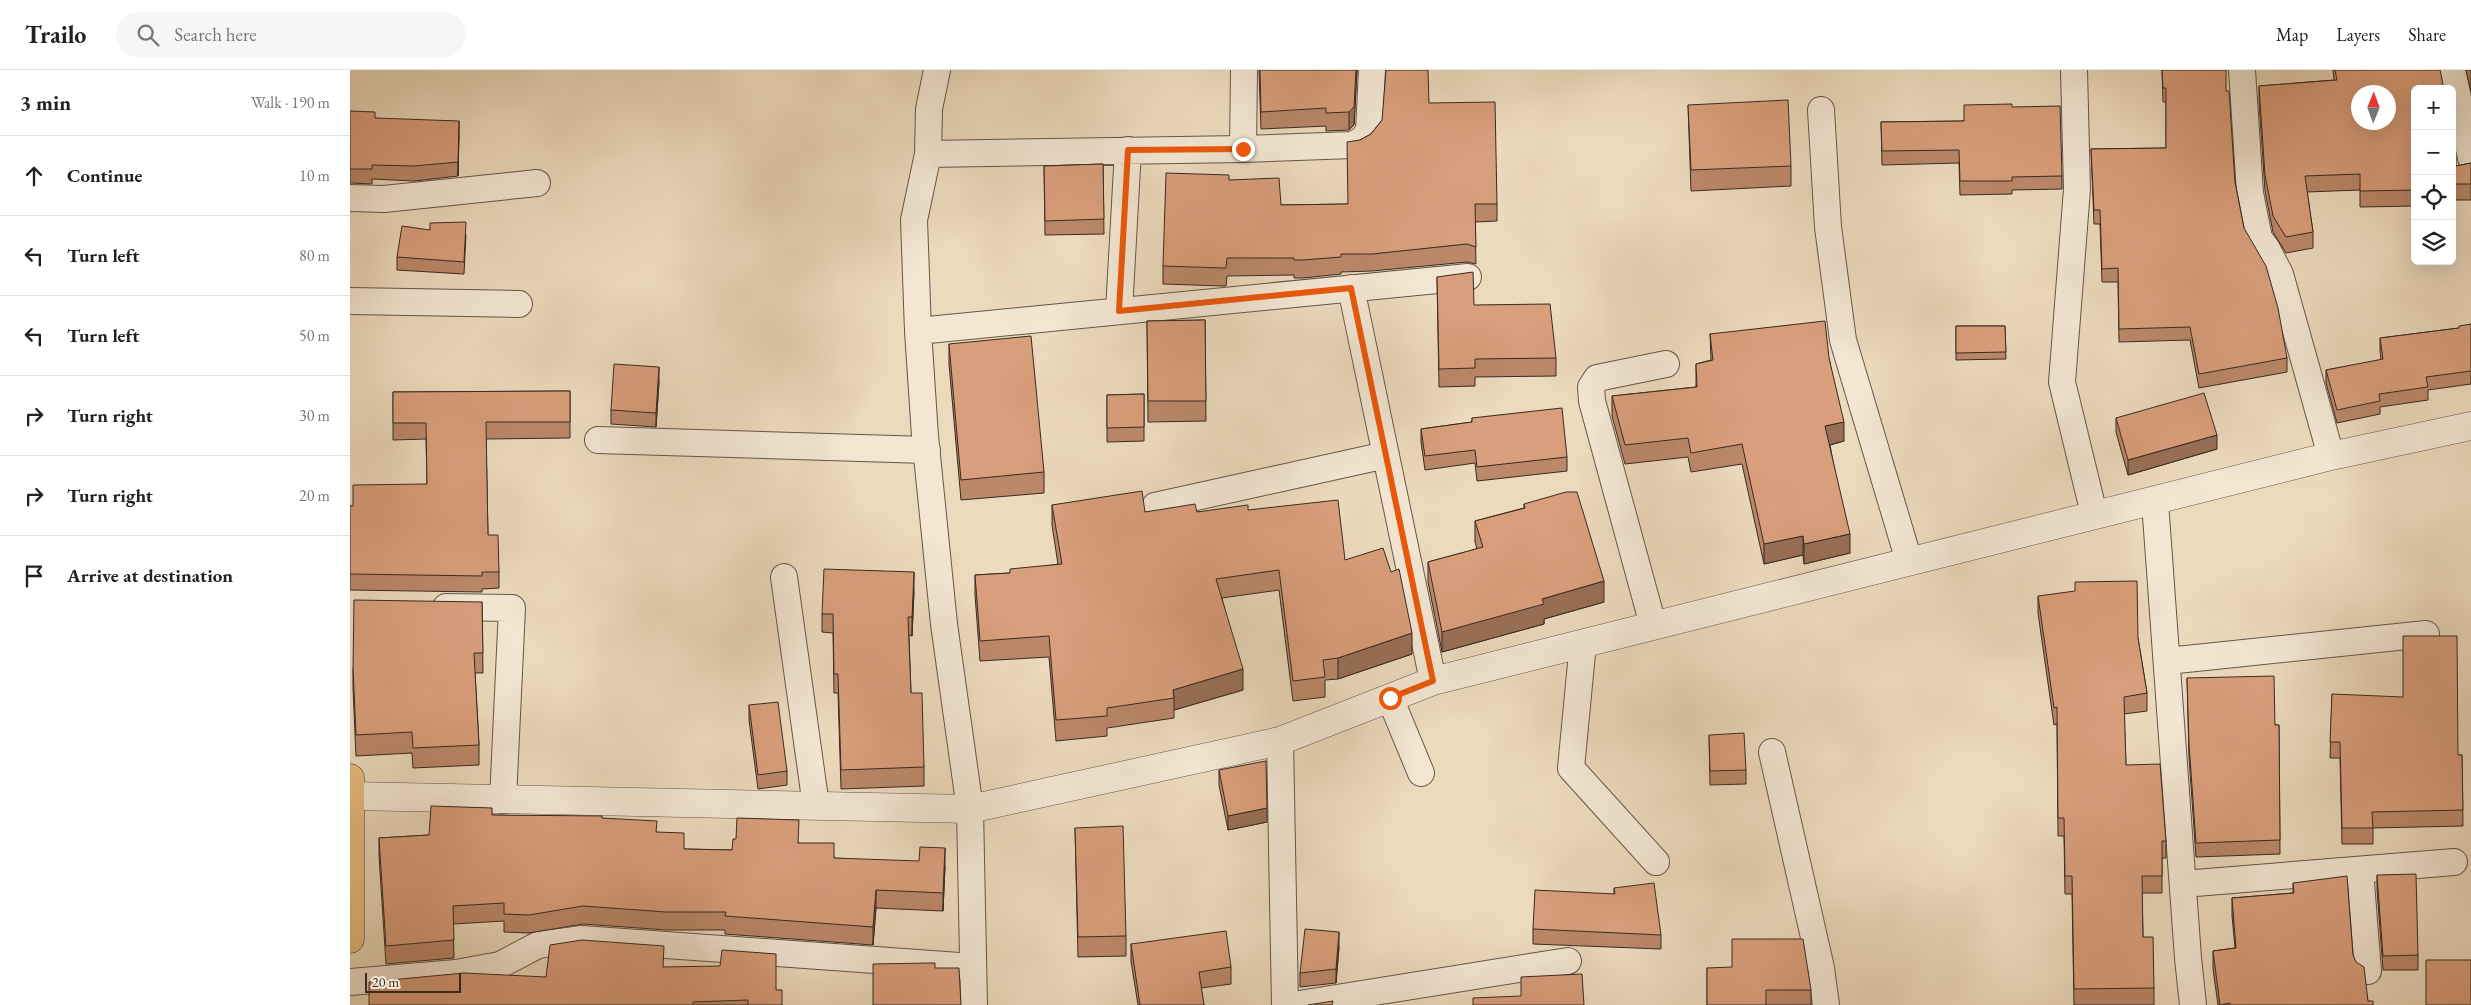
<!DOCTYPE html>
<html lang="en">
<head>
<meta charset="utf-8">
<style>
	:root { --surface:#fff; --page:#f6f6f6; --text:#222; --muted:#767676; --line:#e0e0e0 }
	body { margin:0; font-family:"EB Garamond",serif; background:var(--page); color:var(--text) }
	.controls { position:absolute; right:15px; top:15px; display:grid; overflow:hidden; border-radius:8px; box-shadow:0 5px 20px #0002 }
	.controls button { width:45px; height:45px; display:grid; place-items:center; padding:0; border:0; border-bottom:1px solid var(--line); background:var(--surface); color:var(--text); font:25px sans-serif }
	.compass { position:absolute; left:2001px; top:15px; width:45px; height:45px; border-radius:50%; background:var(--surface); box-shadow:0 5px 20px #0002; rotate:1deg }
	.scale { position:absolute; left:15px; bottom:12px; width:96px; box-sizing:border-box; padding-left:5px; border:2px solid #372a22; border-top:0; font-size:14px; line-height:18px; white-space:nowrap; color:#372a22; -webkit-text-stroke:4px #f3e7d4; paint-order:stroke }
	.stop { position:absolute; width:15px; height:15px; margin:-11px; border:4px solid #ea580c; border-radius:50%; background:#fff }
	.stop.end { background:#ea580c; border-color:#fff; box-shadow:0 1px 5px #0008 }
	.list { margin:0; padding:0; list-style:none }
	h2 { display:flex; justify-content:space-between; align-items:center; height:65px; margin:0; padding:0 20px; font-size:21px }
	h2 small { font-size:16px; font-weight:400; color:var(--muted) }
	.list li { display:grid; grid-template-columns:32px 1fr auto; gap:15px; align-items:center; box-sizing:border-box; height:80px; padding:0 20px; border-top:1px solid var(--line) }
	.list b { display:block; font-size:19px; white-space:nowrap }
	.list em { font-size:16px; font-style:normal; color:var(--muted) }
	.icon { flex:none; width:28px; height:28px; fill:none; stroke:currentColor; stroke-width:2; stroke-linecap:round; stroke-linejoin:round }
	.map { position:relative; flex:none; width:2121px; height:935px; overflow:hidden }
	header { display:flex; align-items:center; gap:30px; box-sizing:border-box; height:70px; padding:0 25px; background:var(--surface); border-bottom:1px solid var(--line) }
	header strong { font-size:24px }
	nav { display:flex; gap:28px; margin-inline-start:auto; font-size:18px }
	.search { width:350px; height:45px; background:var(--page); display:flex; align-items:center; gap:12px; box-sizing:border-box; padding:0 18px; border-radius:28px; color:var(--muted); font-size:19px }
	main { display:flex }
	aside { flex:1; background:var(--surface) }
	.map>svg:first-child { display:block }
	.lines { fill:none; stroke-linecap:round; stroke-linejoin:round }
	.minor-casing { stroke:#645649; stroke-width:28 }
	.tertiary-casing { stroke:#645649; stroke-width:29 }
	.primary-casing { stroke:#372a22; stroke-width:29 }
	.minor { stroke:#f3e7d4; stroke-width:26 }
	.tertiary { stroke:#f3e7d4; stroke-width:28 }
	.primary { stroke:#e6bd7e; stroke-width:28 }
	.wall { fill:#bb886a; stroke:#372a22 }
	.shaded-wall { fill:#986f56; stroke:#372a22 }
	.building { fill:#d99e7b; stroke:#372a22; fill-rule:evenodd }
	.route { stroke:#ea580c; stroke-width:6 }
</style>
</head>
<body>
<header>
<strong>Trailo</strong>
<div class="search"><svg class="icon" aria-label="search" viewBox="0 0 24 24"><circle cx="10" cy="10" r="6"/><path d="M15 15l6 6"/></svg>Search here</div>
<nav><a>Map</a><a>Layers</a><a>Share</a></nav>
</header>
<main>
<aside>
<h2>3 min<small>Walk · 190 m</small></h2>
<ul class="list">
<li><svg class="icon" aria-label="ahead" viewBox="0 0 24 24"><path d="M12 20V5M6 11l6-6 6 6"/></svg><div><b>Continue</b></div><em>10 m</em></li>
<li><svg class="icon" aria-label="left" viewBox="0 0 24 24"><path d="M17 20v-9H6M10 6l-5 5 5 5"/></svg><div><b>Turn left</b></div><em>80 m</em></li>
<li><svg class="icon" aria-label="left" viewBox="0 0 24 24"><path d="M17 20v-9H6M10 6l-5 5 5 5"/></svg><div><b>Turn left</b></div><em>50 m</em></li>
<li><svg class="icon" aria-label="right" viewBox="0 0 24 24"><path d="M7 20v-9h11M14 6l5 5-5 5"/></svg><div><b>Turn right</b></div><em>30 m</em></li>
<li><svg class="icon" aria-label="right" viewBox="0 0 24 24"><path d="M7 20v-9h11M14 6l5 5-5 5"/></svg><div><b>Turn right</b></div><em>20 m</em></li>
<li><svg class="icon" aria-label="arrive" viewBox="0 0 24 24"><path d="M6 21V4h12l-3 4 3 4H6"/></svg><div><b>Arrive at destination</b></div></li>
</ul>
</aside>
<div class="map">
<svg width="2121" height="935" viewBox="0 0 2121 935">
	<rect width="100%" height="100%" fill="#ecdabd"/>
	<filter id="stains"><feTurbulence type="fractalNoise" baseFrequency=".004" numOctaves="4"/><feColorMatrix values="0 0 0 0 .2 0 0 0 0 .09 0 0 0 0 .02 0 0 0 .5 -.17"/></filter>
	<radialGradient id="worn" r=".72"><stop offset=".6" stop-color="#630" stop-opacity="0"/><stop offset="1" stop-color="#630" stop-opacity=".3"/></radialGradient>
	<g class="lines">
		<defs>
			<path id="minor" d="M 587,0 L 579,39 L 578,84 L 564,150 L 568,261 L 575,366 L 594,554 L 620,739 L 624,935
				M 1724,0 L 1727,119 L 1712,312 L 1744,444
				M 1892,0 L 1900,123 L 1909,168 L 1917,179 L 1930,204 L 1981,386
				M 2102,0 L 2121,88
				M 1471,40 L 1478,157 L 1493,270 L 1559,491
				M 893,79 L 894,0
				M 578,84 L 893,79 L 1003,75 L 1013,69 L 1019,60 L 1022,0
				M 0,128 L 34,129 L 187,113
				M 1001,218 L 1083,611
				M 0,231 L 169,234
				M 769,241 L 778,80
				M 568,261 L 1118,207
				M 248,370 L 577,380
				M 1805,432 L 1838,888 L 1843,935
				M 805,436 L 1036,385
				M 434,507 L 466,736
				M 96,537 L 162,538 L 153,730
				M 1303,555 L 1242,331 L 1241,317 L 1247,308 L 1316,294
				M 1233,573 L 1221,698 L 1306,792
				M 1817,591 L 2076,564
				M 1040,628 L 1071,703
				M 930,671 L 935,935
				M 1422,682 L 1471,898 L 1476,935
				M 2010,800 L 2018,901
				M 1833,814 L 2104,792
				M 0,912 L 106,903 L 150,895 L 188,875 L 232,869 L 623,897
				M 943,935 L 1218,891"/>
			<path id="tertiary" d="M 1,726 L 620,739 L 930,671 L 1083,611 L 1981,386 L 2121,356"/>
			<path id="primary" d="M 0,708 L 0,869"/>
		</defs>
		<!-- minor casing -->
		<use href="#minor" class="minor-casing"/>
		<!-- tertiary casing -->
		<use href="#tertiary" class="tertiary-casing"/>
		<!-- primary casing -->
		<use href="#primary" class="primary-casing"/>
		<!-- minor -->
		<use href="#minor" class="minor"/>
		<!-- tertiary -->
		<use href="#tertiary" class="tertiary"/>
		<!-- primary -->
		<use href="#primary" class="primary"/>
	</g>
	<!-- wall -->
	<path class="wall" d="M 909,0 L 1007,0 L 1004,55 L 999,60 L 976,61 L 976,56 L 911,59 Z
		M 1812,0 L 1876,21 L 1885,112 L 1894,158 L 1937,288 L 1937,302 L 1849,318 L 1840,270 L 1769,272 L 1768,212 L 1752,212 L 1750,154 L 1744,154 L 1741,79 L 1816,78 L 1816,32 L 1813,32 Z
		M 1983,0 L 2090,0 L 2065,19 L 2065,136 L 2010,137 L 2010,120 L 1957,122 L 1963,162 L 1963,178 L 1936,183 L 1923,162 L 1915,121 L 1909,32 L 1909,16 L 1984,10 Z
		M 2116,0 L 2121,0 L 2121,21 Z
		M 1079,33 L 1147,134 L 1147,151 L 1125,152 L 1126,194 L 1117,192 L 1022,201 L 991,202 L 991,204 L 953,208 L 944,208 L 944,205 L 877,206 L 876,216 L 873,216 L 813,214 L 813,196 L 879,110 L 931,135 L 998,134 L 1010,70 L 1021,64 L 1032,50 Z
		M 1338,35 L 1441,96 L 1441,116 L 1341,121 Z
		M 1662,37 L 1712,106 L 1712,119 L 1662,120 L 1662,124 L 1610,125 L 1609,93 L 1532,95 L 1531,52 L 1614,51 Z
		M 0,41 L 25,48 L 109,65 L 108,106 L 64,111 L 22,109 L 22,114 L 0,113 Z
		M 2102,87 L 2106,96 L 2121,93 L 2121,130 L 2102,130 Z
		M 753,94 L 754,164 L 695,165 L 694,96 Z
		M 80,160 L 116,165 L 114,204 L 47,200 L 47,187 Z
		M 1087,207 L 1124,235 L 1206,288 L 1206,306 L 1125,307 L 1125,316 L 1089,317 Z
		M 855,250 L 856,351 L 798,352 L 797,251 Z
		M 2121,254 L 2121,314 L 2078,320 L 2078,330 L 2030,337 L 2030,344 L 1987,353 L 1976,313 L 1976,300 L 2031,290 L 2030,281 L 2030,268 L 2109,258 Z
		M 1606,256 L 1655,256 L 1656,289 L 1606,290 Z
		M 1360,264 L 1479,288 L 1494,371 L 1480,375 L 1500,483 L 1454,494 L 1453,485 L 1414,494 L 1392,394 L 1341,402 L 1338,387 L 1275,394 L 1262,346 L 1262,326 L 1346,317 L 1346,294 L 1361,290 Z
		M 599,274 L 694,402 L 694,423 L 611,430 L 599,294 Z
		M 309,312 L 306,357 L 261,354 L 261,340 Z
		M 220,321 L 220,368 L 136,369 L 138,465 L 149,502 L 149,518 L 132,519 L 132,522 L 0,520 L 0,436 L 3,436 L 77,414 L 76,369 L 43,370 L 43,322 Z
		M 794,324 L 794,371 L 757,372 L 757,325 Z
		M 1122,348 L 1217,387 L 1217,401 L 1127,411 L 1125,393 L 1075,400 L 1071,372 L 1071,359 L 1122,352 Z
		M 1766,348 L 1867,379 L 1778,405 L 1766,362 Z
		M 1174,434 L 1254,532 L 1194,549 L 1194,554 L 1092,582 L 1078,512 L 1078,492 L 1127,479 L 1125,472 L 1125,451 L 1174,438 Z
		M 702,435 L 795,442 L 847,442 L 898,440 L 995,490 L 1062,584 L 988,609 L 975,610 L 975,627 L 943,631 L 929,520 L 872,528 L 893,620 L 824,640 L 824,648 L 757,658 L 757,666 L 706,671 L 699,587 L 630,591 L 625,525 L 625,505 L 660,503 L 708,494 L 702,455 Z
		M 564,521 L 562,566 L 559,565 L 561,623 L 574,697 L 574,716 L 491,719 L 488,623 L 484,623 L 483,563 L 472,562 L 472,544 Z
		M 1688,526 L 1788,568 L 1797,623 L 1797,641 L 1774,644 L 1776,695 L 1816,771 L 1816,788 L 1812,788 L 1812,823 L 1792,823 L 1793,867 L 1804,918 L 1804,935 L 1724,935 L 1722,824 L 1715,824 L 1714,766 L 1708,766 L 1707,654 L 1704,655 L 1688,543 Z
		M 132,532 L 133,603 L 125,603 L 129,675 L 129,695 L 63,698 L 62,683 L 6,686 L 3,618 L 3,598 Z
		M 1837,608 L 1925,655 L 1929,655 L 1930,784 L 1846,787 L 1839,688 Z
		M 1982,624 L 2108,685 L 2112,685 L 2113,756 L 2023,758 L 2023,774 L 1992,774 L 1990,688 L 1980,688 Z
		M 399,635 L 437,701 L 437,715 L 408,719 L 399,650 Z
		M 1359,665 L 1396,700 L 1396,714 L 1360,715 Z
		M 869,700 L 917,752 L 878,760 L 869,715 Z
		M 142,745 L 252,748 L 307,762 L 334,779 L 382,780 L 449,773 L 484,788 L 595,796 L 593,841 L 526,838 L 523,875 L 375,864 L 375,860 L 316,860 L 233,854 L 179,863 L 154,862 L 154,851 L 103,854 L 104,888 L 36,894 L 29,786 L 29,768 L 79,765 Z
		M 725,758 L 776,866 L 776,886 L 728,887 Z
		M 2027,805 L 2068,885 L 2068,900 L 2033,900 L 2027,820 Z
		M 1943,813 L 2003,885 L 2018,931 L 2023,935 L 1868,935 L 1863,899 L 1863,881 L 1885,878 L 1882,846 L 1882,828 L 1943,823 Z
		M 1264,818 L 1311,865 L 1311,879 L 1183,874 L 1183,859 L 1264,824 Z
		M 781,874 L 881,897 L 881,914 L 851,918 L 854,935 L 788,935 L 781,891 Z
		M 989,877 L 986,913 L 950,917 L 950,903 Z
		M 314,897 L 426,920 L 432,935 L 19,935 L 196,907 Z
		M 1357,898 L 1461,920 L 1461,935 L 1357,935 Z"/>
	<!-- shaded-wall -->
	<path class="shaded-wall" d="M 1006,0 L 1007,0 L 1004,55 L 999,60 L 999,42 Z
		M 109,51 L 109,65 L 108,106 L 108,92 Z
		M 309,297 L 309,312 L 306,357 L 306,343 Z
		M 1494,352 L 1494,371 L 1475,376 L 1475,356 Z
		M 1867,365 L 1867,379 L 1778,405 L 1778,390 Z
		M 1500,464 L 1500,483 L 1454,494 L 1454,474 Z
		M 1453,466 L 1453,485 L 1414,494 L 1414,474 Z
		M 564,502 L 564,521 L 562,566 L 562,547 Z
		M 1254,511 L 1254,532 L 1194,549 L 1194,554 L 1092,582 L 1092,562 L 1192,529 Z
		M 1062,563 L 1062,584 L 988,609 L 988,588 Z
		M 893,599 L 893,620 L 824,640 L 824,628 L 823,620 Z
		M 917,738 L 917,752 L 878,760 L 878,746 Z
		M 595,778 L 595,796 L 593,841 L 593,823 Z
		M 526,820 L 526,838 L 523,875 L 523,857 Z
		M 989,862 L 989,877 L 986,913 L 986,899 Z"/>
	<!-- building -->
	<path class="building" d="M 910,0 L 1006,0 L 1004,37 L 999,42 L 976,43 L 976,38 L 911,42 Z
		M 1036,0 L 1078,0 L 1079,33 L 1145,32 L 1147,134 L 1125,134 L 1126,177 L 1117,174 L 1022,184 L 991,184 L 991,187 L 953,190 L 944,190 L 944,188 L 877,188 L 876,198 L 873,198 L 813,196 L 816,103 L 879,105 L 879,110 L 929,108 L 931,135 L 998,134 L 997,72 L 1010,70 L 1021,64 L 1032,50 Z
		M 1812,0 L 1876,0 L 1876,21 L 1879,21 L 1885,112 L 1894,158 L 1916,196 L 1928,238 L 1937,288 L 1849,304 L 1840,257 L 1769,259 L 1768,198 L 1752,199 L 1750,140 L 1744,140 L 1741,79 L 1816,78 L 1816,18 L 1813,18 Z
		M 1985,0 L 2090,0 L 2094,19 L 2065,19 L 2065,120 L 2010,121 L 2010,104 L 1955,106 L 1963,162 L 1936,167 L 1923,146 L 1915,105 L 1909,16 L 1987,10 ZM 2008,22 L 2038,22 L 2038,52 L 2008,52 Z
		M 1438,30 L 1441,96 L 1341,100 L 1338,35 Z
		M 1662,34 L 1662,37 L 1710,36 L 1712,106 L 1662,107 L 1662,111 L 1610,111 L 1609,80 L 1532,81 L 1531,52 L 1614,51 L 1614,35 Z
		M 0,41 L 25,42 L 25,48 L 109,51 L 108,92 L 64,96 L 22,95 L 22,99 L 0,99 Z
		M 2102,87 L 2106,87 L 2106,96 L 2121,93 L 2121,114 L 2102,114 Z
		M 753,94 L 754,149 L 695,151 L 694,96 Z
		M 116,152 L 114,192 L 47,187 L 52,156 L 80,160 L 80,153 Z
		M 1123,202 L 1124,235 L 1200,234 L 1206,288 L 1125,289 L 1125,298 L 1089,299 L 1087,207 Z
		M 855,250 L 856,331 L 798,331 L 797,251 Z
		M 1475,251 L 1479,288 L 1494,352 L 1475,356 L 1500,464 L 1454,474 L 1453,466 L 1414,474 L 1392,374 L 1341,383 L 1338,368 L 1275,375 L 1262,326 L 1347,317 L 1346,294 L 1363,290 L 1360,264 Z
		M 2121,254 L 2121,301 L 2076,307 L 2078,317 L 2029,324 L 2030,331 L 1987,340 L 1976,300 L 2033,289 L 2030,268 L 2109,258 L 2109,256 Z
		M 1606,256 L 1655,256 L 1656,282 L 1606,283 Z
		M 681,266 L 694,402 L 611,410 L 599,274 Z
		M 264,294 L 309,297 L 306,343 L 261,340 Z
		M 220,321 L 220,352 L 136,352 L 138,465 L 148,465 L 149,502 L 132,502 L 132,506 L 0,504 L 0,436 L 3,436 L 3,415 L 77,414 L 76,353 L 43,353 L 43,322 Z
		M 1854,323 L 1867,365 L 1778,390 L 1766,348 Z
		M 794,324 L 794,357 L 757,358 L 757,325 Z
		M 1212,338 L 1217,387 L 1127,397 L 1125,380 L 1075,386 L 1071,359 L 1122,352 L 1122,348 Z
		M 792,421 L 795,442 L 845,434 L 847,442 L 898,435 L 898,440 L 988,430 L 995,490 L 1033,478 L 1041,502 L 1049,499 L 1062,563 L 988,588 L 973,590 L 975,607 L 943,611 L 929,500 L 866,509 L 893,599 L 823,620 L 824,628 L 757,638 L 757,646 L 706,650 L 699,566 L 630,571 L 625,505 L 660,503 L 660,499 L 712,494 L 702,435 Z
		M 1216,422 L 1227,422 L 1254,511 L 1192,529 L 1194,534 L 1092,562 L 1078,492 L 1133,477 L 1125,451 L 1175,438 L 1174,434 Z
		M 474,499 L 564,502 L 562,547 L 558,547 L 561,623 L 572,623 L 574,697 L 491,700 L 488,604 L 484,604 L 483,544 L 472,544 Z
		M 1787,511 L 1788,568 L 1797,623 L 1774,627 L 1776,695 L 1810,694 L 1816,771 L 1812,771 L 1812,806 L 1792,806 L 1793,867 L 1803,867 L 1804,918 L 1724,919 L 1722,806 L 1715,806 L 1714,748 L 1708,748 L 1707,637 L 1704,638 L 1688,526 L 1725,521 L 1725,512 Z
		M 4,530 L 132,532 L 133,583 L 124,583 L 129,675 L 63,678 L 62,662 L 6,665 L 3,598 Z
		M 2053,566 L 2107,566 L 2108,685 L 2112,685 L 2113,740 L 2022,742 L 2023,758 L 1992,758 L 1990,672 L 1980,672 L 1982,624 L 2053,627 Z
		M 1924,606 L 1925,655 L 1929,655 L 1930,770 L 1846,773 L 1839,674 L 1837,608 Z
		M 428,632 L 437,701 L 408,705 L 399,635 Z
		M 1394,663 L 1396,700 L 1360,701 L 1359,665 Z
		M 916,691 L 917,738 L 878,746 L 869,700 Z
		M 81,736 L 142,738 L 142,745 L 252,746 L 252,748 L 307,751 L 306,762 L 334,763 L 334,779 L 382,780 L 383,769 L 386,769 L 387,748 L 449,750 L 448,773 L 484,773 L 484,788 L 569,791 L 570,777 L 595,778 L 593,823 L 526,820 L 523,857 L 375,846 L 376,842 L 316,842 L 233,836 L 179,845 L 154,844 L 154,833 L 103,836 L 104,870 L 36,876 L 29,768 L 79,765 Z
		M 773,756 L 776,866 L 728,867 L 725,758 Z
		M 2066,804 L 2068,885 L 2033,886 L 2027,805 Z
		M 1997,806 L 2003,885 L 2006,892 L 2014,897 L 2018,931 L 2023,931 L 2023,935 L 1880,935 L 1880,933 L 1870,935 L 1863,881 L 1886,878 L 1882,828 L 1944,823 L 1943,813 Z
		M 1304,813 L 1311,865 L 1183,859 L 1185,820 L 1265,824 L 1264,818 Z
		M 955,859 L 989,862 L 986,899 L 950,903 Z
		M 876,861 L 881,897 L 849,902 L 854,935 L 790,935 L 781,874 Z
		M 1382,869 L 1453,869 L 1461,920 L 1416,920 L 1416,935 L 1357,935 L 1357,898 L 1382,897 Z
		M 232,870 L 314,876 L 313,897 L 370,896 L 372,880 L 426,884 L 426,920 L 432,920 L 432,935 L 398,935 L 398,930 L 343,932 L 343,935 L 19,935 L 19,912 L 114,903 L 196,907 L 200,875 Z
		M 2076,890 L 2121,890 L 2121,935 L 2076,935 Z
		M 579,893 L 585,893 L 585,898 L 609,898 L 611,935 L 523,935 L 523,894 Z
		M 1232,904 L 1234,935 L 1123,935 L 1123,928 L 1171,926 L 1171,907 Z
		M 983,931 L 982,935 L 958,935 Z"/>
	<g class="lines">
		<!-- route -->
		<path class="route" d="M 893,79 L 778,80 L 769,241 L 1001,218 L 1083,611 L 1040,628"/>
	</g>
	<rect width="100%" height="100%" filter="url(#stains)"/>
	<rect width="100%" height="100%" fill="url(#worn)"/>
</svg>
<div class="controls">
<button>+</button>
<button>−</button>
<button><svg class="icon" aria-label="locate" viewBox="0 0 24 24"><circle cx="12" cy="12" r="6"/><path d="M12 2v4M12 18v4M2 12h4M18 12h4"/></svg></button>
<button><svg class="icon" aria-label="layers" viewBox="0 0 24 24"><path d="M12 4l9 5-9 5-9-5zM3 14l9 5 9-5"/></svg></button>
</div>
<svg class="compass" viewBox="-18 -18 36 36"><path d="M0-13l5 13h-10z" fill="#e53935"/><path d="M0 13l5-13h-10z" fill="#767676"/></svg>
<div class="scale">20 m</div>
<div class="stop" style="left:1040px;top:628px"></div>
<div class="stop end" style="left:893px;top:79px"></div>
</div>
</main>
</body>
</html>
